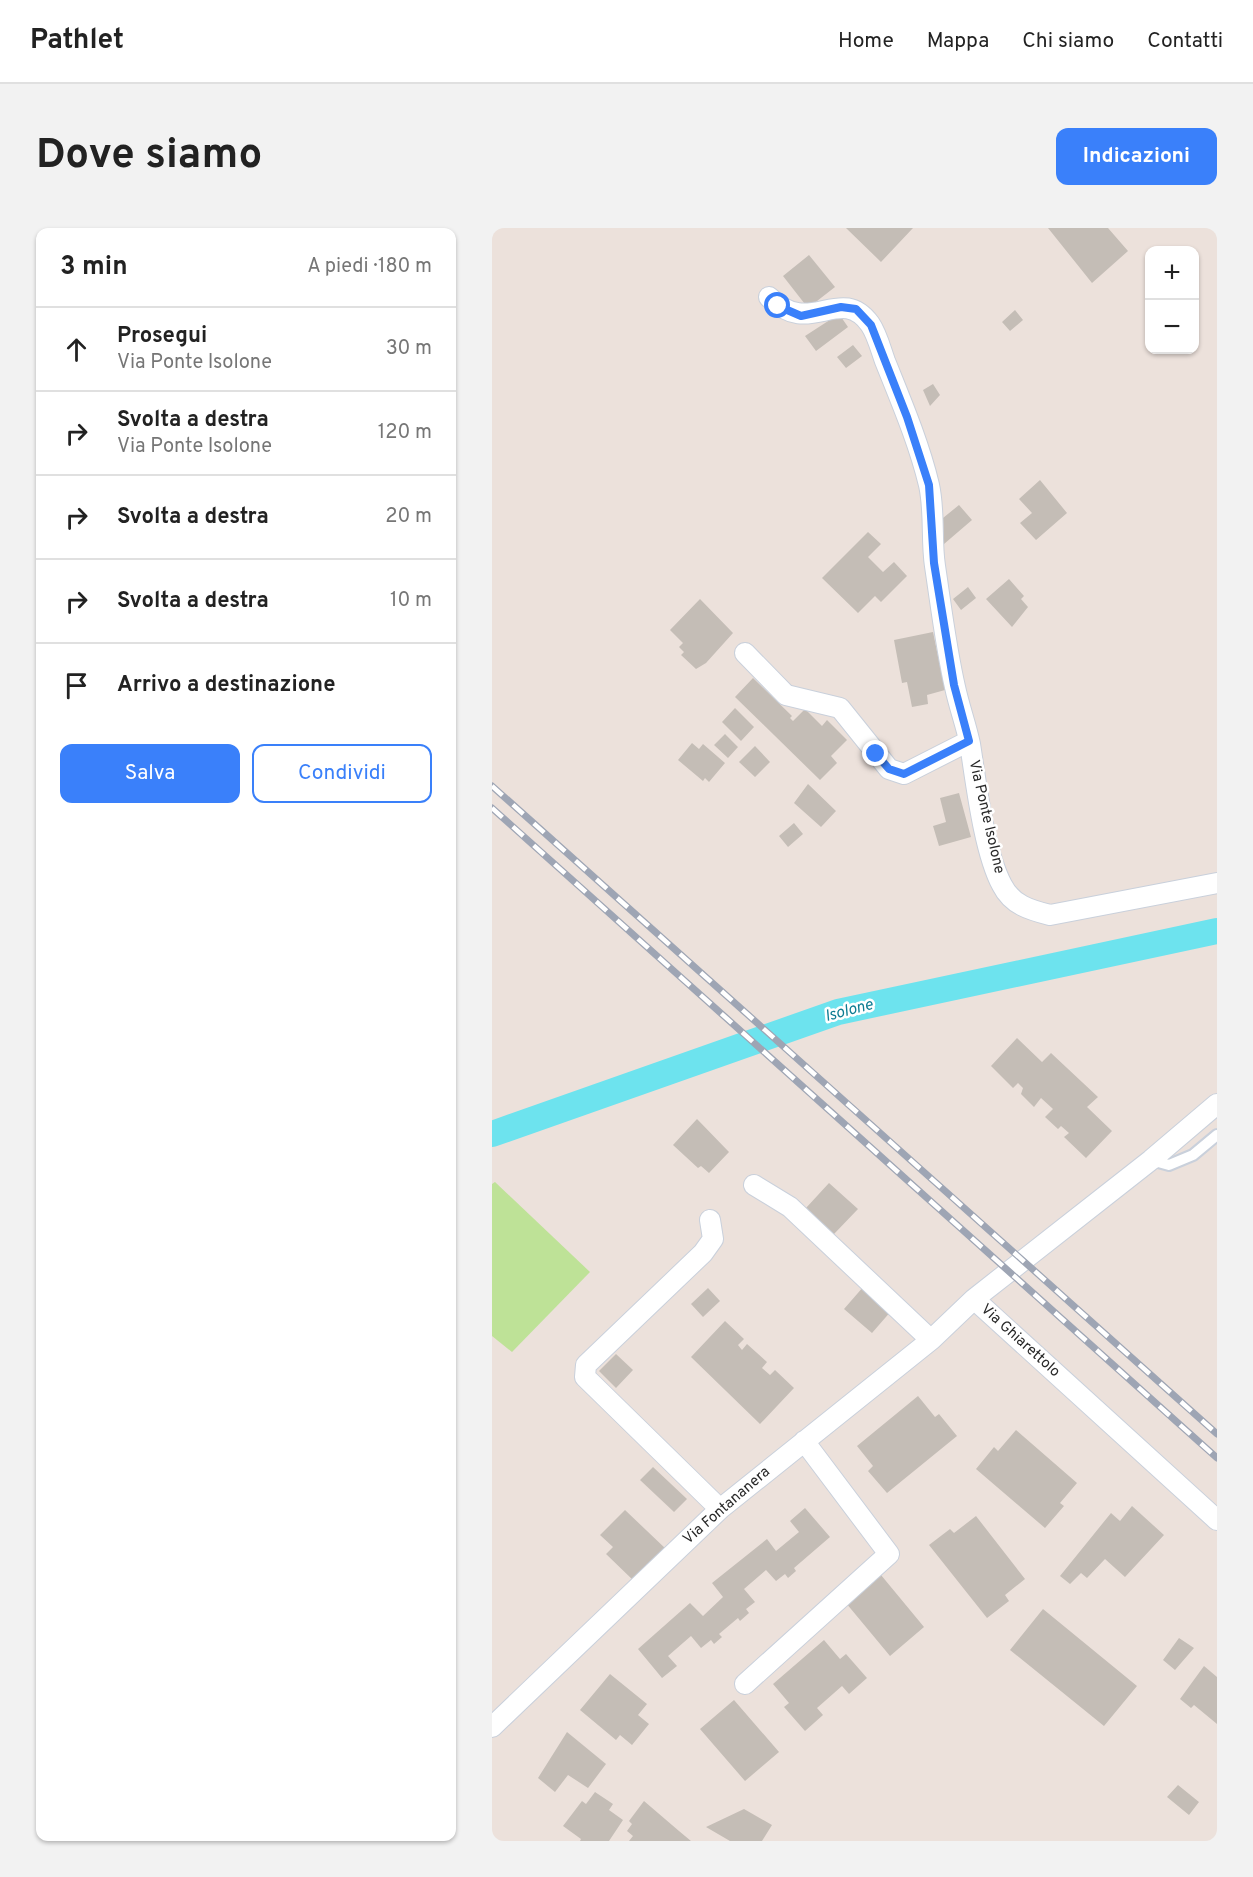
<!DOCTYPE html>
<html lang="it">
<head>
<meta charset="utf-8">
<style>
	:root { --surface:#fff; --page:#f2f2f2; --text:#222; --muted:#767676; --line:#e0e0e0; --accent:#3a80fa }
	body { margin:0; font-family:Overpass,sans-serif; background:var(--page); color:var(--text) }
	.controls { position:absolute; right:18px; top:18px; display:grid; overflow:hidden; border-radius:12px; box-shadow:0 2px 4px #0004 }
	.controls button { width:54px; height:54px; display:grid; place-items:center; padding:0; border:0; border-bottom:2px solid var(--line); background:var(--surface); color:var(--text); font:30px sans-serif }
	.stop { position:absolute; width:18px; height:18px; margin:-14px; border:4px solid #3a80fa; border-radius:50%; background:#fff }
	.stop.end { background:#3a80fa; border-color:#fff; box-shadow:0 2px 6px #0008 }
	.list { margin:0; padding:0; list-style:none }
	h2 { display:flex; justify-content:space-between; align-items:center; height:78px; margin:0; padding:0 24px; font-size:26px }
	h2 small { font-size:20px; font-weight:400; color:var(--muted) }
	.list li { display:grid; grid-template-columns:39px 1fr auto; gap:18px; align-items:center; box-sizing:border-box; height:84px; padding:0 24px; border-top:2px solid var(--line) }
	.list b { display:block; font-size:22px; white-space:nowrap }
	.list p { margin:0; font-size:20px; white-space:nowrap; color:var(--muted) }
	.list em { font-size:20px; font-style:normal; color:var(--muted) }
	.actions { display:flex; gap:12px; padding:18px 24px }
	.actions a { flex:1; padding:14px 0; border:2px solid var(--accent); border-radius:12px; text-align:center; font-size:21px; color:var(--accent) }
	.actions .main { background:var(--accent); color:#fff }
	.icon { flex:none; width:33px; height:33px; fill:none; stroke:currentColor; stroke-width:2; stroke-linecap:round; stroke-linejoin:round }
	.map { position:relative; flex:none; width:725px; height:1613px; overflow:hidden; border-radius:12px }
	header { display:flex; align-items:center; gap:36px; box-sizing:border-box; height:84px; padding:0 30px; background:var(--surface); border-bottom:2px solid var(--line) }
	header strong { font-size:28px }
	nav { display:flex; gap:33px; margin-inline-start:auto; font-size:21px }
	.intro { display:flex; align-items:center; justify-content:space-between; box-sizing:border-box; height:144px; padding:0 36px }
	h1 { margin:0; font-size:42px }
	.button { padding:15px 27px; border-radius:12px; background:var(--accent); color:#fff; font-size:21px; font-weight:700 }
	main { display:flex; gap:36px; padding:0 36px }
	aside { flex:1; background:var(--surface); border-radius:12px; box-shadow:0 2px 4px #0004 }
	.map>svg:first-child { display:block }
	.green { fill:#bee297 }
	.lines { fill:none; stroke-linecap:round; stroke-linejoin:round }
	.canal { stroke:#6de3ee; stroke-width:26 }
	.building { fill:#c4bdb6 }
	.service-casing { stroke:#c9d0db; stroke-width:14 }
	.minor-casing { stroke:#c9d0db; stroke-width:22 }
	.service { stroke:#fff; stroke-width:10 }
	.minor { stroke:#fff; stroke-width:20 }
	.rail-casing { stroke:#9ea5b4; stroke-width:7 }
	.rail { stroke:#fff; stroke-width:4.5; stroke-dasharray:14; stroke-linecap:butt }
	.route { stroke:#3a80fa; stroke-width:8 }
	.labels { text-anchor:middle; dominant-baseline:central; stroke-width:5; stroke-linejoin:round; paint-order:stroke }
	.street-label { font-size:15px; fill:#292929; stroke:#fff }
	.water-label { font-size:16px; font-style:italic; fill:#0d7c92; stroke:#fff }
</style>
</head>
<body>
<header>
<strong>Pathlet</strong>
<nav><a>Home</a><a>Mappa</a><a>Chi siamo</a><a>Contatti</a></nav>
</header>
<div class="intro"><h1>Dove siamo</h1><a class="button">Indicazioni</a></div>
<main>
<aside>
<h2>3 min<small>A piedi · 180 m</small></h2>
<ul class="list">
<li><svg class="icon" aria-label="ahead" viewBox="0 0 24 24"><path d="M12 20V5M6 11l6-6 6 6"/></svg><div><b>Prosegui</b><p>Via Ponte Isolone</p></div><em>30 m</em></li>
<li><svg class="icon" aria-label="right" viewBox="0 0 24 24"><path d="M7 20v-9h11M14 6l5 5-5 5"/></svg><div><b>Svolta a destra</b><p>Via Ponte Isolone</p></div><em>120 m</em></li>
<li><svg class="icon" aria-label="right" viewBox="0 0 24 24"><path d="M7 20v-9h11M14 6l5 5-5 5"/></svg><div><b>Svolta a destra</b></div><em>20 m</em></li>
<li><svg class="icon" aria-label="right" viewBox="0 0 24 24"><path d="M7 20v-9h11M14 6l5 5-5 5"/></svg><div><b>Svolta a destra</b></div><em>10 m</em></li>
<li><svg class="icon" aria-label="arrive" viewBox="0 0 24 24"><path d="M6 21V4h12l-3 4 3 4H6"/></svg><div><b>Arrivo a destinazione</b></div></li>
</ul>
<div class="actions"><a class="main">Salva</a><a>Condividi</a></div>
</aside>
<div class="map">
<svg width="725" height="1613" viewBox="0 0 725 1613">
	<rect width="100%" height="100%" fill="#ece1db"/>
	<!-- green -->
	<path class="green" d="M 3,954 L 98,1044 L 20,1124 L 0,1108 L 0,956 Z"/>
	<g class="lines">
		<!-- canal -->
		<path class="canal" d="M 0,906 L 346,784 L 725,703"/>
	</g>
	<!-- building -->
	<path class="building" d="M 354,0 L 421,0 L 389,34 Z
		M 556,0 L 616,0 L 636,23 L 600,55 Z
		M 317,27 L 343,59 L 316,80 L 291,48 Z
		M 523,82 L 531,92 L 518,103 L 510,94 Z
		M 347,86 L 356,99 L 324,123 L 313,108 Z
		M 361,117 L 370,128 L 354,140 L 345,129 Z
		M 441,156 L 448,167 L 438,178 L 431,162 Z
		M 548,252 L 575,285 L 544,312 L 528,295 L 540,285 L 527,271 Z
		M 467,277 L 480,292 L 452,316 L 451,290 Z
		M 376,304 L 389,316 L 376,329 L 391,344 L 402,334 L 415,348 L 389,374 L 383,368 L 366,385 L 330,350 Z
		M 517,351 L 532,368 L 529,371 L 536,379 L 520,399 L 494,371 Z
		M 476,359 L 484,370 L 469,382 L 461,371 Z
		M 208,371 L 241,405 L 214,435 L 204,441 L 189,427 L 192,424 L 187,419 L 191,415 L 178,402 Z
		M 441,404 L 453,462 L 435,467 L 436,476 L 420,479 L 415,454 L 410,455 L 402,412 Z
		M 261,450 L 300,488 L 298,490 L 301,493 L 313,481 L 330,498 L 335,492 L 355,512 L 339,528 L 345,535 L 328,552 L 243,469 Z
		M 243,480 L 262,499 L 249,513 L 230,494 Z
		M 233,506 L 246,519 L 236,530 L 222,517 Z
		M 200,515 L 207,521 L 211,516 L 233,535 L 217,554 L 213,550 L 211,553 L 186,532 Z
		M 263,518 L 278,534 L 263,549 L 247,534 Z
		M 316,556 L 344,583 L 329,599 L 302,575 Z
		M 467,565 L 479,609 L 447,618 L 441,598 L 454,594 L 448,570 Z
		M 302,595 L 311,606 L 296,619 L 287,608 Z
		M 525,810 L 550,834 L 559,825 L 606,869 L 595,879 L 620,903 L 594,930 L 572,909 L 577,905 L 569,898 L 566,901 L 553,889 L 561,881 L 549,870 L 542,879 L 529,866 L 531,860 L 526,855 L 521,860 L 499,838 Z
		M 205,891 L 237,924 L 217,945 L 209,938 L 206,940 L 181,917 Z
		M 337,955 L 366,981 L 342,1006 L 314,980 Z
		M 372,1058 L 400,1082 L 380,1105 L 352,1081 Z
		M 216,1060 L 228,1073 L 211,1089 L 199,1076 Z
		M 233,1093 L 252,1111 L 246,1117 L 250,1122 L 255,1116 L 275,1134 L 270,1140 L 278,1147 L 283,1142 L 302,1160 L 268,1196 L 199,1129 Z
		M 124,1126 L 141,1142 L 124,1160 L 107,1143 Z
		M 426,1168 L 443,1189 L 447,1186 L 465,1208 L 395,1265 L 376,1243 L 381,1238 L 365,1218 Z
		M 524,1202 L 585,1255 L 568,1275 L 572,1278 L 553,1300 L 484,1241 L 502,1219 L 506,1223 Z
		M 161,1239 L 195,1271 L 182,1284 L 148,1252 Z
		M 640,1278 L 672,1307 L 633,1349 L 613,1331 L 595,1350 L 589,1345 L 578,1356 L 568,1348 L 619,1285 L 628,1293 Z
		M 313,1280 L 338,1309 L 302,1340 L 304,1343 L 296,1350 L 293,1346 L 284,1353 L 274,1342 L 252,1361 L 263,1374 L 254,1381 L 257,1385 L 248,1393 L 246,1390 L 227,1406 L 230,1409 L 222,1416 L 219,1412 L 209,1420 L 199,1408 L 176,1428 L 185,1438 L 170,1450 L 146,1421 L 198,1375 L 211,1388 L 231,1369 L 220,1355 L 275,1311 L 284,1323 L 307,1304 L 298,1293 Z
		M 133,1282 L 175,1322 L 143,1354 L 114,1326 L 121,1319 L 108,1307 Z
		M 484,1288 L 533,1351 L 513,1367 L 517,1373 L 495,1390 L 437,1317 L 458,1301 L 462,1305 Z
		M 389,1347 L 432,1399 L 398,1428 L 354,1375 Z
		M 551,1381 L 645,1458 L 612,1498 L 518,1422 Z
		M 687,1410 L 702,1420 L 683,1442 L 671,1432 Z
		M 332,1412 L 348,1431 L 354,1426 L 375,1450 L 357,1466 L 350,1458 L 325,1480 L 331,1487 L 313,1503 L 292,1479 L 297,1475 L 281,1456 Z
		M 712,1438 L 725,1449 L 725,1496 L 702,1477 L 699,1480 L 688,1471 Z
		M 118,1446 L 155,1476 L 146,1487 L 157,1496 L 140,1517 L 128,1507 L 124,1512 L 88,1482 Z
		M 242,1472 L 287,1524 L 253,1553 L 208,1501 Z
		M 75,1504 L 114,1536 L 96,1560 L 76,1547 L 63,1564 L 46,1550 Z
		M 686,1557 L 707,1574 L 697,1587 L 675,1569 Z
		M 103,1564 L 121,1576 L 117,1582 L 131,1592 L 117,1613 L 88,1613 L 89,1611 L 71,1598 L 90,1573 L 94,1576 Z
		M 152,1573 L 187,1603 L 199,1613 L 137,1613 L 141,1608 L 135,1603 L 140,1596 L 137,1593 Z
		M 252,1581 L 280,1597 L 270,1613 L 238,1613 L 214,1599 Z"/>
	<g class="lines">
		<defs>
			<path id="service" d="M 659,932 L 677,937 L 701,927 L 725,907"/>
			<path id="minor" d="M 277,69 C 318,111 348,55 378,96 C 385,106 389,122 393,133 C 409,173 427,215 437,257 C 443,284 439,312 443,338 C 449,378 454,420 463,459 C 467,478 474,497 478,516 C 484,554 492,624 510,657 C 520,677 538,682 558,687 L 725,655
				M 253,425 L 294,467 L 348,480 L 397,541 L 412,546 L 477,513
				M 262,957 L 298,979 L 439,1112
				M 218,992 L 221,1011 L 211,1025 L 94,1137 L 93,1149 L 228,1281
				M 482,1071 L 725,1292
				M 253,1456 L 397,1326 L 312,1213
				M 0,1499 L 228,1281 L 439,1112 L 482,1071 L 659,932 L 725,876"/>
		</defs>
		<!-- service casing -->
		<use href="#service" class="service-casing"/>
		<!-- minor casing -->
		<use href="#minor" class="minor-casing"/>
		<!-- service -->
		<use href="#service" class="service"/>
		<!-- minor -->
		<use href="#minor" class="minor"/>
		<defs>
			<path id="rail" d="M 0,558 L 725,1206
				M 0,580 L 725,1230"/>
		</defs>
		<!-- rail casing -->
		<use href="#rail" class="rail-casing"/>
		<!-- rail -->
		<use href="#rail" class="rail"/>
	</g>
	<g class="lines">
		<!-- route -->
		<path class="route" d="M 286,78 L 309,88 L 349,79 L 364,81 L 379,97 L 415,189 L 437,257 L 442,335 L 462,457 L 477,513 L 412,546 L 397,541 L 384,526"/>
	</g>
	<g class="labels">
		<!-- street labels -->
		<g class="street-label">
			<text transform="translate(494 589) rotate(77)">Via Ponte Isolone</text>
			<text transform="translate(528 1113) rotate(42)">Via Ghiarettolo</text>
			<text transform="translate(235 1278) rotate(-41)">Via Fontananera</text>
		</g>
		<!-- water labels -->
		<g class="water-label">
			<text transform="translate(357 783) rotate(-15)">Isolone</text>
		</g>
	</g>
</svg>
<div class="controls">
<button>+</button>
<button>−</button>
</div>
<div class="stop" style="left:286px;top:78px"></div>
<div class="stop end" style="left:384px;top:526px"></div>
</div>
</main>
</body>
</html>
